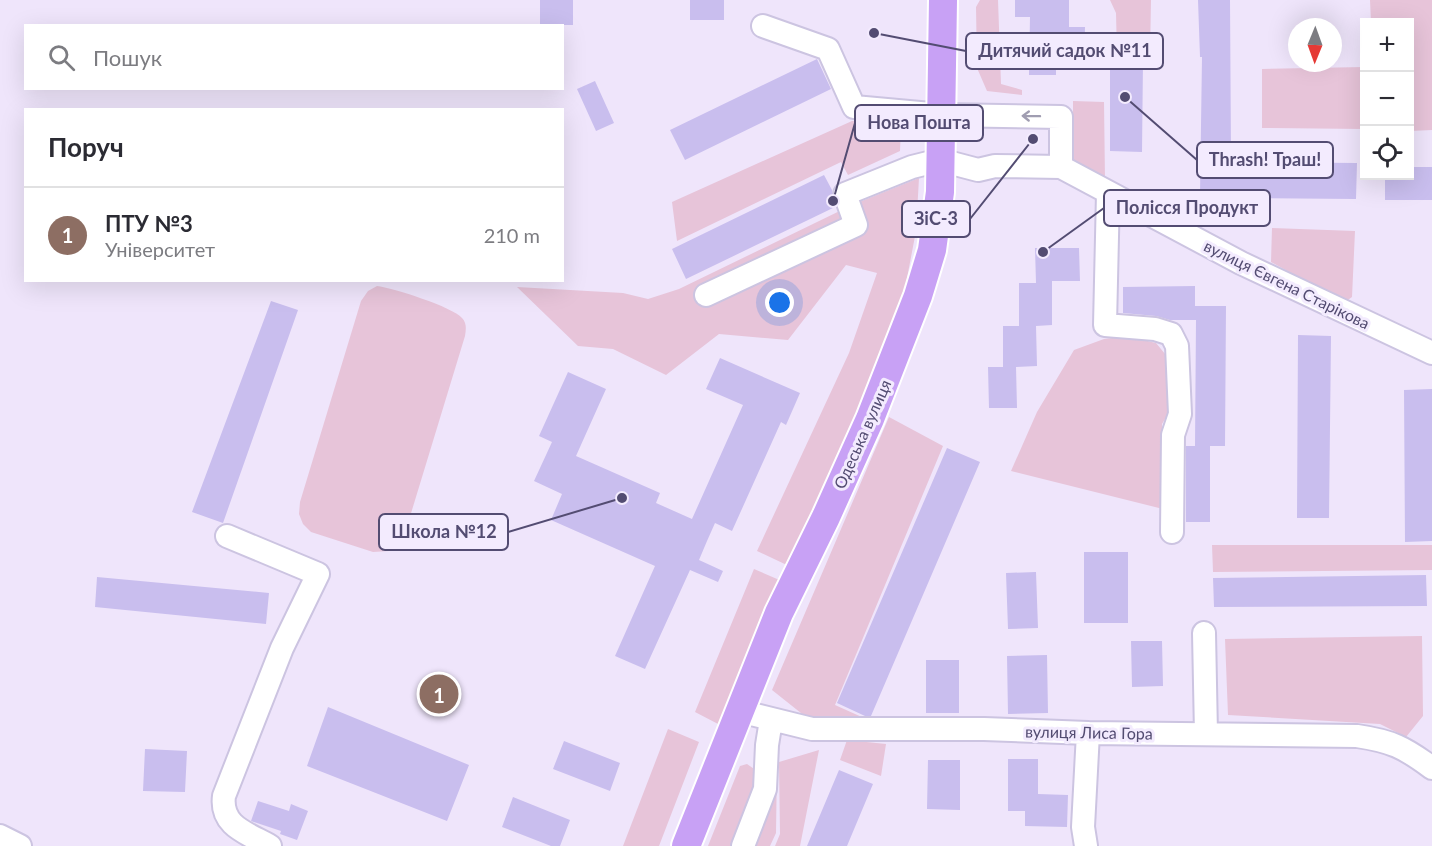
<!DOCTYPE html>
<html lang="uk">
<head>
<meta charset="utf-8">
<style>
	:root { --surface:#fff; --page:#f7f7f7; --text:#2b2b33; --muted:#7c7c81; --line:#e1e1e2; --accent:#5952dd }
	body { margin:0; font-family:Lato,sans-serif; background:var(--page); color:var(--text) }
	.controls { position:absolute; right:18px; top:18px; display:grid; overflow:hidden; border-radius:0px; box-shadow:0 6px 24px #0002 }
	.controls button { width:54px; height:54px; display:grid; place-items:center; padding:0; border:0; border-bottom:2px solid var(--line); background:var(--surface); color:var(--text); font:30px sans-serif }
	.compass { position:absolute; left:1288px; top:18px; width:54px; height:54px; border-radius:50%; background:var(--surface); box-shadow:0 6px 24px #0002; rotate:181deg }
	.you { position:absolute; left:780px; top:303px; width:21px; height:21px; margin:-15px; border:4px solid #fff; border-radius:50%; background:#1a73e8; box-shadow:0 0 0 9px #1a73e833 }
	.badge { display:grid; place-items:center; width:39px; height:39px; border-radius:50%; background:var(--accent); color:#fff; font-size:20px; font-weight:700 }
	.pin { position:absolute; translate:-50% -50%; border:3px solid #fff; box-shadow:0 2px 6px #0006 }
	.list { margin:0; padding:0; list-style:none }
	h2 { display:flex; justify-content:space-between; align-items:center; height:78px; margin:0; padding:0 24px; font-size:26px }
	h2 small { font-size:20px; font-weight:400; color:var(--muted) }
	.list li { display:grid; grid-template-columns:39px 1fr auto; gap:18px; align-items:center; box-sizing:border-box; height:96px; padding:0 24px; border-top:2px solid var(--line) }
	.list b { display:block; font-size:22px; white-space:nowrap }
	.list p { margin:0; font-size:20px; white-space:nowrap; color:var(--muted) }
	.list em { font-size:20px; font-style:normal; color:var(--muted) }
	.icon { flex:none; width:33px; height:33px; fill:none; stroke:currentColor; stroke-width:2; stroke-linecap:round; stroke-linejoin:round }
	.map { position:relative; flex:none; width:1432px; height:846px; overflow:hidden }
	.search { position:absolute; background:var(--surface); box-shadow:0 6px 24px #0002; left:24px; top:24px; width:540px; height:66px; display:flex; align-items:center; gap:15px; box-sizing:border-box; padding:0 21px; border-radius:0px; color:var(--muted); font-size:22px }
	.panel { position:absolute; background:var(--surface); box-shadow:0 6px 24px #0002; left:24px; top:108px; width:540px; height:174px; border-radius:0px }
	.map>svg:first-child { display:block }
	.green { fill:#e7c4d9 }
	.building { fill:#c9beee }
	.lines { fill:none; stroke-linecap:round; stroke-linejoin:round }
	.minor-casing { stroke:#ccc4e1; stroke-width:26 }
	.major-casing { stroke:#fff; stroke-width:32 }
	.minor { stroke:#fff; stroke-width:22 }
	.major { stroke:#c8a1f5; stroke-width:28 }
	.oneway { stroke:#a09db1 }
	.labels { text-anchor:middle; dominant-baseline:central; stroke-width:6; stroke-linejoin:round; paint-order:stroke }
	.street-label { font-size:16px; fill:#534c72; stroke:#f3ebfe }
	.leader { fill:none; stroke:#534c72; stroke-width:2 }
	.callout-dot { fill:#534c72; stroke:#f3ebfe; stroke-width:2 }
	.callout { fill:#f3ebfe; stroke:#534c72; stroke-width:2 }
	.callout-label { font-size:18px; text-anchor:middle; font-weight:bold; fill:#534c72 }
</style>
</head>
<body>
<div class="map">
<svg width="1432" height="846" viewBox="0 0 1432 846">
	<rect width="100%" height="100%" fill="#efe5fb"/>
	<!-- green -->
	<path class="green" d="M 980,0 L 998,0 L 1001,84 L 1022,90 L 1022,95 L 987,91 L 977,68 L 976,7 Z
		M 1110,0 L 1151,0 L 1150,56 L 1117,55 L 1116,13 Z
		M 1370,0 L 1432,0 L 1432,130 L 1410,131 L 1410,22 L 1371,22 Z
		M 1364,67 L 1364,129 L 1262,128 L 1262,69 Z
		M 1073,101 L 1104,102 L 1105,180 L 1073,166 Z
		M 852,121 L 901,125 L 900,151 L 848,175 L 841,162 L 677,241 L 672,202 Z
		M 919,178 L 916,231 L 903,299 L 859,418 L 791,567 L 757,551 L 849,353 L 877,273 L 846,265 L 788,340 L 719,334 L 666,375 L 613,349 L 578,346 L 517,287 L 623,293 L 648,299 L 679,289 L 852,205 Z
		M 1272,228 L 1355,231 L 1352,297 L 1345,302 L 1271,262 Z
		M 377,286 C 393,288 453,307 462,318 C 467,323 466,330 465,336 L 405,533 L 399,545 L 389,551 L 373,552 L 311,532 L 303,524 L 299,514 L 300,502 L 361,301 L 368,291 Z
		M 1127,336 L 1156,343 L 1170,360 L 1174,404 L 1162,424 L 1163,509 L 1011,471 L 1037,412 L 1074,350 L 1104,339 Z
		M 889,417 L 943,446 L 835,705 L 864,718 L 811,721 L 772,690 Z
		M 1212,545 L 1432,545 L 1432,570 L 1213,572 Z
		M 754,569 L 784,582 L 720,725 L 695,712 Z
		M 1422,636 L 1423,716 L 1406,737 L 1380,724 L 1228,715 L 1225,639 Z
		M 668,729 L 699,742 L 659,846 L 623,846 Z
		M 847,740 L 886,744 L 881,776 L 840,760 Z
		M 819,750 L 800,846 L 775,846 L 780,834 L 779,762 Z
		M 777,763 L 776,833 L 770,846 L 708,846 L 740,766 L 747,764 L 757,771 Z"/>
	<!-- building -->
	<path class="building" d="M 540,0 L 573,0 L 573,25 L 540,25 Z
		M 690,0 L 724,0 L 724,20 L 690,20 Z
		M 1015,0 L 1069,0 L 1069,27 L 1085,27 L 1084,70 L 1056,70 L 1056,75 L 1029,75 L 1030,17 L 1015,17 Z
		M 1198,0 L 1230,0 L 1231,156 L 1256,156 L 1256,162 L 1357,163 L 1356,199 L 1256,198 L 1256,195 L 1200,194 L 1202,57 L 1200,57 Z
		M 817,59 L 831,89 L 685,160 L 670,130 Z
		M 1110,60 L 1143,60 L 1142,152 L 1110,151 Z
		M 595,81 L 614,123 L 596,131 L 577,89 Z
		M 1410,167 L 1432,167 L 1432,200 L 1385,200 L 1385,176 L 1410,176 Z
		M 824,175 L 832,190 L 835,207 L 686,279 L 672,249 Z
		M 1035,248 L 1079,248 L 1080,281 L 1052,281 L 1052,325 L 1036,326 L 1037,366 L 1016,367 L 1017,408 L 989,408 L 988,367 L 1003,367 L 1003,326 L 1019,326 L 1019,283 L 1036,283 Z
		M 1195,286 L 1195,306 L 1226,306 L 1225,446 L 1210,446 L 1210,522 L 1186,522 L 1186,446 L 1195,446 L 1196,320 L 1170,320 L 1156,316 L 1123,313 L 1123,287 Z
		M 271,301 L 298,310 L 223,523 L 192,512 Z
		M 1298,335 L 1331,336 L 1329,518 L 1297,518 Z
		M 720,358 L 800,393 L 786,425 L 781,422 L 732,531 L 715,523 L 707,541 L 699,560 L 723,571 L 718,582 L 690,570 L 645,669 L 615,656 L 655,566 L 551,520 L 562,494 L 534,481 L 552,442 L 539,436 L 568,372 L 606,389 L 576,456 L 660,493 L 656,503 L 692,519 L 743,405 L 706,389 Z
		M 1432,389 L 1432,541 L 1405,542 L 1404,390 Z
		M 947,448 L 980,462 L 871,716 L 865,716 L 837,703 Z
		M 1084,552 L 1128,552 L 1128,623 L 1084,623 Z
		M 1036,572 L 1038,628 L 1008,629 L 1006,573 Z
		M 1426,575 L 1427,606 L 1214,607 L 1213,578 Z
		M 97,577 L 269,593 L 266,624 L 95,607 Z
		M 1131,641 L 1162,641 L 1163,686 L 1132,687 Z
		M 1047,655 L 1048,713 L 1008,714 L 1007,656 Z
		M 926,660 L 959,660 L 959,713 L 926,713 Z
		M 328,707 L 469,765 L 447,821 L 307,766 Z
		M 564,741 L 620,763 L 610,791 L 553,769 Z
		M 145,749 L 187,751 L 185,792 L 143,791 Z
		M 1008,759 L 1038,759 L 1038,794 L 1068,795 L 1067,827 L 1025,826 L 1025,811 L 1008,811 Z
		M 928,760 L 960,760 L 960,810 L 927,809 Z
		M 839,770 L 873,784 L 847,846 L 807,846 Z
		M 513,797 L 570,820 L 560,846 L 551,846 L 502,827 Z
		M 258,801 L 289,811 L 291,804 L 308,811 L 297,840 L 280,834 L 281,831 L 251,821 Z"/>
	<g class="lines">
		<defs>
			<path id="minor" d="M 763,26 L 828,49 L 854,107 L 942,115 L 1061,117 L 1061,167
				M 1108,193 L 1105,325 L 1155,329 L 1171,334 L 1177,346 L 1180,414 L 1173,435 L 1172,532
				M 706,295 L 856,225 L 845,194 L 912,167 L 940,160 L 978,170 L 995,166 L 1061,167 L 1241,263 L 1432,353
				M 227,536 L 318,574 L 282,648 L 224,796 C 220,826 247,833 270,846
				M 1204,633 L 1206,734
				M 739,711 L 812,729 L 984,729 L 1088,733 L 1357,736 C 1391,741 1404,747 1432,768
				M 0,836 L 20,846
				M 743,846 L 765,789 L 767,745 L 771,720
				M 1086,846 L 1083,827 L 1088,733"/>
			<path id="major" d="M 686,846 L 779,613 L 826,517 L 870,419 L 918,296 L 932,250 L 940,192 L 943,0"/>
		</defs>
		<!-- minor casing -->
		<use href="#minor" class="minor-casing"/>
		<!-- major casing -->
		<use href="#major" class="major-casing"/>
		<!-- minor -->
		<use href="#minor" class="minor"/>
		<!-- major -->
		<use href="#major" class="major"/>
	</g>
	<!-- one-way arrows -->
	<defs><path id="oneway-shaft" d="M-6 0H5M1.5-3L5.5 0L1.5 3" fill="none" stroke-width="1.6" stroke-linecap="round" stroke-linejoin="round" transform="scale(1.5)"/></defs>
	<use class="oneway" href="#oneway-shaft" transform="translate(1031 116) rotate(-179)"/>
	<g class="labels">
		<!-- street labels -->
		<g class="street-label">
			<text transform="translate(1287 284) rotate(26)">вулиця Євгена Старікова</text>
			<text transform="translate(862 434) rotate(-66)">Одеська вулиця</text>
			<text transform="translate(1089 732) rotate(1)">вулиця Лиса Гора</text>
		</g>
	</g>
	<!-- callouts -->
	<path class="leader" d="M874 33L966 51M833 201L855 123M1125 97L1197 160M1043 252L1104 208M1033 139L970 219M622 498L508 532"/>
	<g class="callout-dot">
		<circle cx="874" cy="33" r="6"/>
		<circle cx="833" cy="201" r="6"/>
		<circle cx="1125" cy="97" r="6"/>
		<circle cx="1043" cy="252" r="6"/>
		<circle cx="1033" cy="139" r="6"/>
		<circle cx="622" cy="498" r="6"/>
	</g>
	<g class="callout">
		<rect x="966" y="33" width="197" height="36" rx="6"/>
		<rect x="855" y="105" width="128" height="36" rx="6"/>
		<rect x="1197" y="142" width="136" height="36" rx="6"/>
		<rect x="1104" y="190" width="166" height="36" rx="6"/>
		<rect x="902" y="201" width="68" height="36" rx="6"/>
		<rect x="379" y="514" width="129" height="36" rx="6"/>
	</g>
	<g class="callout-label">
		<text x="1065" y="57">Дитячий садок №11</text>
		<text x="919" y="129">Нова Пошта</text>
		<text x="1265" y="166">Thrash! Траш!</text>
		<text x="1187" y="214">Полісся Продукт</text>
		<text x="936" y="225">ЗіС-3</text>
		<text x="444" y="538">Школа №12</text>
	</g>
</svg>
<div class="controls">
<button>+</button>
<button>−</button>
<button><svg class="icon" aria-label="locate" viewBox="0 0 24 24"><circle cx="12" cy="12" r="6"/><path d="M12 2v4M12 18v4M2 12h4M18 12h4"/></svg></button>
</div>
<svg class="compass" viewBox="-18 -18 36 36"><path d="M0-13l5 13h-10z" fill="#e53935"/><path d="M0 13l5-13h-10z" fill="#7c7c81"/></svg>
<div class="you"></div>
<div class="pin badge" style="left:439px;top:694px;background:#8d6e63">1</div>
<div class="search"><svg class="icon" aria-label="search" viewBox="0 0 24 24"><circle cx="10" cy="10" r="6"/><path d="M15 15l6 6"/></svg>Пошук</div>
<section class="panel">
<h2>Поруч<small></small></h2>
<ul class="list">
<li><span class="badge" style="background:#8d6e63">1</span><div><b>ПТУ №3</b><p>Університет</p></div><em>210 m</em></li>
</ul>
</section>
</div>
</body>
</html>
